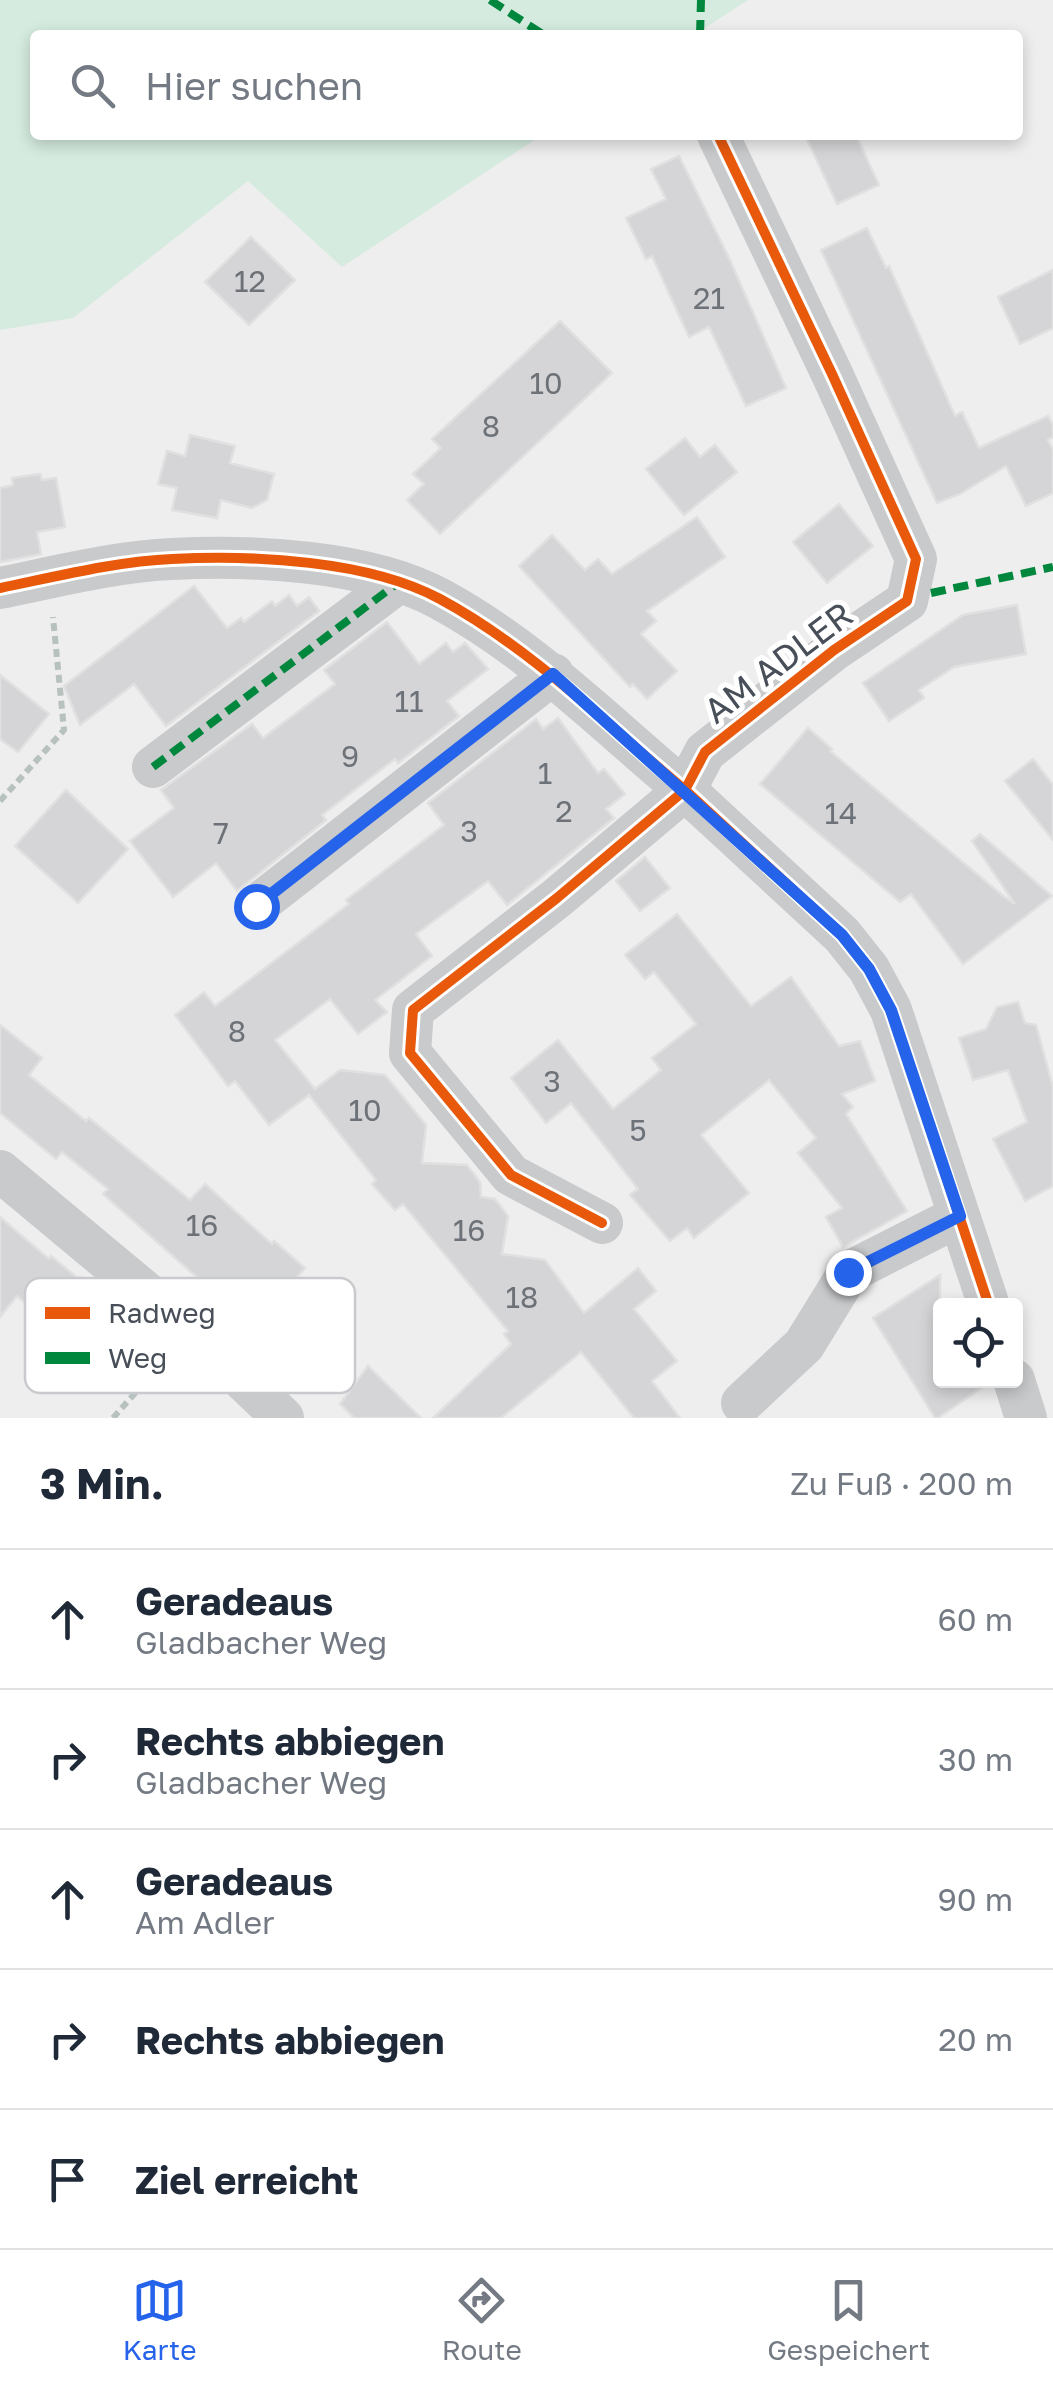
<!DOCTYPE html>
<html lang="de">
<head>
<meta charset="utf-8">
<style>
	:root { --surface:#fff; --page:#f6f6f7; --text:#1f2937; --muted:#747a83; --line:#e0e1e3; --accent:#2563eb }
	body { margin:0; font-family:"Golos Text",sans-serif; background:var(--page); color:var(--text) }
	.controls { position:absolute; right:30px; bottom:30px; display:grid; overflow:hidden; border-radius:10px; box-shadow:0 5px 15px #0003 }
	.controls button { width:90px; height:90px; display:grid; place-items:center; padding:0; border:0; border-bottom:2px solid var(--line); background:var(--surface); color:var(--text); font:50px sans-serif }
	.stop { position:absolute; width:30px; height:30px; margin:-22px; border:8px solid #2563eb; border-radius:50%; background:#fff }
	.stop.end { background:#2563eb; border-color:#fff; box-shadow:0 2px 10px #0008 }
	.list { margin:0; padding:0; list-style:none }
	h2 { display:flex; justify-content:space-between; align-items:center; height:130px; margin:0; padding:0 40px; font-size:42px }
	h2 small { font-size:32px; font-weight:400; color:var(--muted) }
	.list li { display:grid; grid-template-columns:65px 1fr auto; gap:30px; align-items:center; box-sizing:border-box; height:140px; padding:0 40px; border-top:2px solid var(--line) }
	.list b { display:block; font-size:38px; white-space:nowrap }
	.list p { margin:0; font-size:32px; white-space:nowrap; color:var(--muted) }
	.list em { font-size:32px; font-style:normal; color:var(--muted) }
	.icon { flex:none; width:55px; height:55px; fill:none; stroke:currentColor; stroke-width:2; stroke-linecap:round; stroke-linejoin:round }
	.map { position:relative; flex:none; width:1053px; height:1418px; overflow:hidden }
	.search { position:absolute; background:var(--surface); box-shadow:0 5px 15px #0003; left:30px; right:30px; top:30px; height:110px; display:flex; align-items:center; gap:25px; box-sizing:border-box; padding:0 35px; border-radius:10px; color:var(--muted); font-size:38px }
	.sheet { height:830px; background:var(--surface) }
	nav { display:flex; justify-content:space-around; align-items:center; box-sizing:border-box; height:140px; border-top:2px solid var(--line); background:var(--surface); font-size:28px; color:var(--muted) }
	nav a { display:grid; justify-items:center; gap:5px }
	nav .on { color:var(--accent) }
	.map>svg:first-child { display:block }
	.green { fill:#d5ebdf }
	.building { fill:#d5d5d7; stroke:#e0e0e1; stroke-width:2.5 }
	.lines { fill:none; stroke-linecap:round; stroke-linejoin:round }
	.path { stroke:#b7c1be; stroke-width:6; stroke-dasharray:8 5; stroke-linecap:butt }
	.minor { stroke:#c9cacc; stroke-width:42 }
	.quiet { stroke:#00873e; stroke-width:8; stroke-dasharray:15 8; stroke-linecap:butt }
	.cycleway-casing { stroke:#fff; stroke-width:16 }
	.cycleway { stroke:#e8590c; stroke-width:10 }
	.route { stroke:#2563eb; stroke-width:12 }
	.labels { text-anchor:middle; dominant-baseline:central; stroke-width:10; stroke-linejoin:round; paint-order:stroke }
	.number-label { font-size:30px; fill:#6d7279 }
	.street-label { font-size:35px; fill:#484f58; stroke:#fff }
	.key { fill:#fff; stroke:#c8cacd; stroke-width:2.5 }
	.key-label { font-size:28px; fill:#484f58 }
</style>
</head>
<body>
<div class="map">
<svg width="1053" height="1418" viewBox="0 0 1053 1418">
	<rect width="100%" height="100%" fill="#efeeee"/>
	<!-- green -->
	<path class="green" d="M 0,0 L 748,0 L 694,35 L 35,35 L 35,135 L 542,135 L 342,267 L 248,181 L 73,318 L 0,330 Z"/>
	<!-- building -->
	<path class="building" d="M 805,135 L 856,135 L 879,185 L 837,204 Z
		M 679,156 L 730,260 L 786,388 L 746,406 L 709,327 L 689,337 L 652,256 L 646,259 L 626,218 L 666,199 L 651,169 Z
		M 867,228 L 886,268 L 889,266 L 955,416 L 962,412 L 979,448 L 1048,416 L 1053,425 L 1053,437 L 1048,440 L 1053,450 L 1053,493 L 1026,506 L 1006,466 L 960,494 L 937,503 L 821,250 Z
		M 251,237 L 295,280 L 249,325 L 205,282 Z
		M 1053,270 L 1053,328 L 1020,344 L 998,297 Z
		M 560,321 L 612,373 L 440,534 L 407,500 L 424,484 L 413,474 L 441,448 L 432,439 Z
		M 190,435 L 235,446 L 230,463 L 274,474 L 267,500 L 252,508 L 221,500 L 217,518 L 172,510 L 177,488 L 158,484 L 167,451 L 185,456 Z
		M 685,438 L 700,457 L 715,445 L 737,472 L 684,515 L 646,469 Z
		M 40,474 L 42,480 L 56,478 L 65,527 L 37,532 L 41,554 L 0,562 L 0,488 L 13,485 L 12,478 Z
		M 839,504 L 873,546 L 827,583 L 793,542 Z
		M 697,517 L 725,557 L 647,611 L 656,621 L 641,634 L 677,671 L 647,699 L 633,684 L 630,687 L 519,566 L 552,535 L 585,570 L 598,559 L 612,574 Z
		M 194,586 L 227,628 L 241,618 L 244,622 L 272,601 L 275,606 L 289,595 L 297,606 L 309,597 L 319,611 L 166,726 L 134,684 L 80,725 L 64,686 Z
		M 1017,605 L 1026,654 L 954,667 L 919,690 L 924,698 L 889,721 L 863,683 L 963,615 Z
		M 387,622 L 419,664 L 446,643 L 453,652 L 465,643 L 488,669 L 447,701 L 459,716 L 398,763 L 395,759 L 322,815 L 326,820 L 237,891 L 216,863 L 173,897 L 130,841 L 174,808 L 161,790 L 252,724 L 263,738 L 335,684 L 324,670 Z
		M 0,675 L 49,714 L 18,752 L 0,739 Z
		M 558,718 L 598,773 L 604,769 L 625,794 L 606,809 L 614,818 L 507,905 L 488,881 L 416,934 L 432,956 L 375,1000 L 387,1012 L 358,1034 L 330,999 L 275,1040 L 315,1089 L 340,1070 L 385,1075 L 426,1125 L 422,1163 L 467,1165 L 480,1182 L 481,1197 L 495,1199 L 508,1216 L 502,1254 L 545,1260 L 584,1313 L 638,1268 L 656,1291 L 634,1309 L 677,1361 L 652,1381 L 680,1418 L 634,1418 L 581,1352 L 501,1418 L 433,1418 L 511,1344 L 504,1334 L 508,1331 L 403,1204 L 395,1210 L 372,1184 L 376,1180 L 309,1095 L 269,1125 L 235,1081 L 228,1086 L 175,1015 L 204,992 L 215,1006 L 349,904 L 346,900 L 444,825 L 428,803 L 536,719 L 543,729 Z
		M 808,728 L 832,749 L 830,751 L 1002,895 L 1015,904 L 972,841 L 980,834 L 1052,896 L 963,964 L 911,894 L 900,902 L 760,784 Z
		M 1033,759 L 1053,785 L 1053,840 L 1005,781 Z
		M 66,790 L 128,849 L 78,903 L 15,846 Z
		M 645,857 L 670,888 L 640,911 L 616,881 Z
		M 677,914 L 751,1006 L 791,977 L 839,1046 L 860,1041 L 875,1081 L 842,1094 L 853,1107 L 846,1114 L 907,1211 L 843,1247 L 826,1217 L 842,1208 L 798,1153 L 816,1138 L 769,1080 L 701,1135 L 749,1193 L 694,1238 L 687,1228 L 670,1241 L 630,1195 L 638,1189 L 571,1103 L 546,1123 L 511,1078 L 558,1040 L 613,1109 L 661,1070 L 652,1058 L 696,1024 L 654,972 L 645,979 L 625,955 Z
		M 1018,1002 L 1025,1023 L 1036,1025 L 1053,1087 L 1053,1186 L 1025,1201 L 993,1139 L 1027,1122 L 1008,1070 L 973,1080 L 959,1038 L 986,1029 L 997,1007 Z
		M 0,1025 L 42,1058 L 29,1075 L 86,1121 L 89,1118 L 190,1200 L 205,1184 L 272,1244 L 274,1241 L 305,1268 L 253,1327 L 103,1194 L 108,1189 L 62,1152 L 56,1159 L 0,1113 Z
		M 0,1217 L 49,1259 L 51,1256 L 79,1279 L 80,1277 L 133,1322 L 96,1365 L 17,1296 L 0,1317 Z
		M 940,1275 L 940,1380 L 990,1382 L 938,1418 L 935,1418 L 873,1318 Z
		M 368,1366 L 421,1418 L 354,1418 L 340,1404 Z"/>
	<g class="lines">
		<!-- path -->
		<path class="path" d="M 0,801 L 64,730 L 53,617
			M 113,1418 L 167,1357"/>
		<!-- minor -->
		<path class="minor" d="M 718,135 L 832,374 L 916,559 L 907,601 L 834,650 L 705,752 L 685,790 L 842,935 L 869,969 L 891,1010 L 989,1306
			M 0,588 C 54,577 118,561 172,559 C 253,555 368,560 440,599 C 531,648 606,724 685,790 L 557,898 L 413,1010 L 410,1053 L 511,1175 L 602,1223
			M 153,767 L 399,582
			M 256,906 L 553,674
			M 0,1171 L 191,1330 L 283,1418
			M 1014,1380 L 1026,1418
			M 742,1403 L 804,1345 L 849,1272 L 959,1216"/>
		<!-- quiet -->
		<path class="quiet" d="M 490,0 L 544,35
			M 700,35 L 701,0
			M 931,593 L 1053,567
			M 153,767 L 399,582
			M 256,906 L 553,674"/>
		<defs>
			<path id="cycleway" d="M 718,135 L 832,374 L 916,559 L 907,601 L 834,650 L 705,752 L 685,790 L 842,935 L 869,969 L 891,1010 L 989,1306
				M 0,588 C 54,577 118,561 172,559 C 253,555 368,560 440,599 C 531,648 606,724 685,790 L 557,898 L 413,1010 L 410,1053 L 511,1175 L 602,1223"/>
		</defs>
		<!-- cycleway casing -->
		<use href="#cycleway" class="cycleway-casing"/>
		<!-- cycleway -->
		<use href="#cycleway" class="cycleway"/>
	</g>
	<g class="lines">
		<!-- route -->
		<path class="route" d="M 256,906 L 553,674 L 842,935 L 869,969 L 891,1010 L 960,1216 L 848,1272"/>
	</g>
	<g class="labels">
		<!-- number labels -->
		<g class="number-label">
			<text x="250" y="281">12</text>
			<text x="709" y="298">21</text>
			<text x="546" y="383">10</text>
			<text x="491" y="426">8</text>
			<text x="409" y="701">11</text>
			<text x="350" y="756">9</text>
			<text x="545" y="773">1</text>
			<text x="564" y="811">2</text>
			<text x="841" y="813">14</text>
			<text x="469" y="831">3</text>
			<text x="221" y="833">7</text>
			<text x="237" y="1031">8</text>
			<text x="552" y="1081">3</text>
			<text x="365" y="1110">10</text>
			<text x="638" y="1130">5</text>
			<text x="202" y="1225">16</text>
			<text x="469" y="1230">16</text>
			<text x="522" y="1297">18</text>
		</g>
		<!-- street labels -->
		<g class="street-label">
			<text transform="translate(778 662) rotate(-37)">AM ADLER</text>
		</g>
	</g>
	<!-- legend -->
	<rect x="25" y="1278" width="330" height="115" rx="15" class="key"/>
	<rect x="45" y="1307" width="45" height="12" fill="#e8590c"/>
	<rect x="45" y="1352" width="45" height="12" fill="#00873e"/>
	<g class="key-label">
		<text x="108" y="1323">Radweg</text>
		<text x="108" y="1368">Weg</text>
	</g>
</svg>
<div class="controls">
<button><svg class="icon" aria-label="locate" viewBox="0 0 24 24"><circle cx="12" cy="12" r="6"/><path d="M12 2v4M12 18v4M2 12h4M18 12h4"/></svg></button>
</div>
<div class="stop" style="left:256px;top:906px"></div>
<div class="stop end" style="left:848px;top:1272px"></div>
<div class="search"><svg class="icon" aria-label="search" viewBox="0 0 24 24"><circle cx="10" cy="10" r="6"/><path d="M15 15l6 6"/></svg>Hier suchen</div>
</div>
<section class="sheet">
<h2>3 Min.<small>Zu Fuß · 200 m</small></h2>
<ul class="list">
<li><svg class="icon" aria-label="ahead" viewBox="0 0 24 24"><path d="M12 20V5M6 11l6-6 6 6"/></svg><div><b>Geradeaus</b><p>Gladbacher Weg</p></div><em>60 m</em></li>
<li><svg class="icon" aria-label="right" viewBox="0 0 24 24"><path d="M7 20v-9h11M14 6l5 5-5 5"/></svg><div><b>Rechts abbiegen</b><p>Gladbacher Weg</p></div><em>30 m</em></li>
<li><svg class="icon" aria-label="ahead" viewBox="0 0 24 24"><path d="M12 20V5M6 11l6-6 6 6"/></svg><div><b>Geradeaus</b><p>Am Adler</p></div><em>90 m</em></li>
<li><svg class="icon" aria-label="right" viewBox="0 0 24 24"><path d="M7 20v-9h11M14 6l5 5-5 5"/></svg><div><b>Rechts abbiegen</b></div><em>20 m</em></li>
<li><svg class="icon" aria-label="arrive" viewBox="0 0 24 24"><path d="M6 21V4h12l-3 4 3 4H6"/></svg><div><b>Ziel erreicht</b></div></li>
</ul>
</section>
<nav>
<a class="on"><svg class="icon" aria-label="map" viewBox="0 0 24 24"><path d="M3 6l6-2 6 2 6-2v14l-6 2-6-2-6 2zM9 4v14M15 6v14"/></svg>Karte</a>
<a><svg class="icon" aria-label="directions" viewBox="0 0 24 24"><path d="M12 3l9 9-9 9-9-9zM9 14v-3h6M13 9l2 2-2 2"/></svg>Route</a>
<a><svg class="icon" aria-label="saved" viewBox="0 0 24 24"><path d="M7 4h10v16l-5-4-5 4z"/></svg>Gespeichert</a>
</nav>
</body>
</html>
